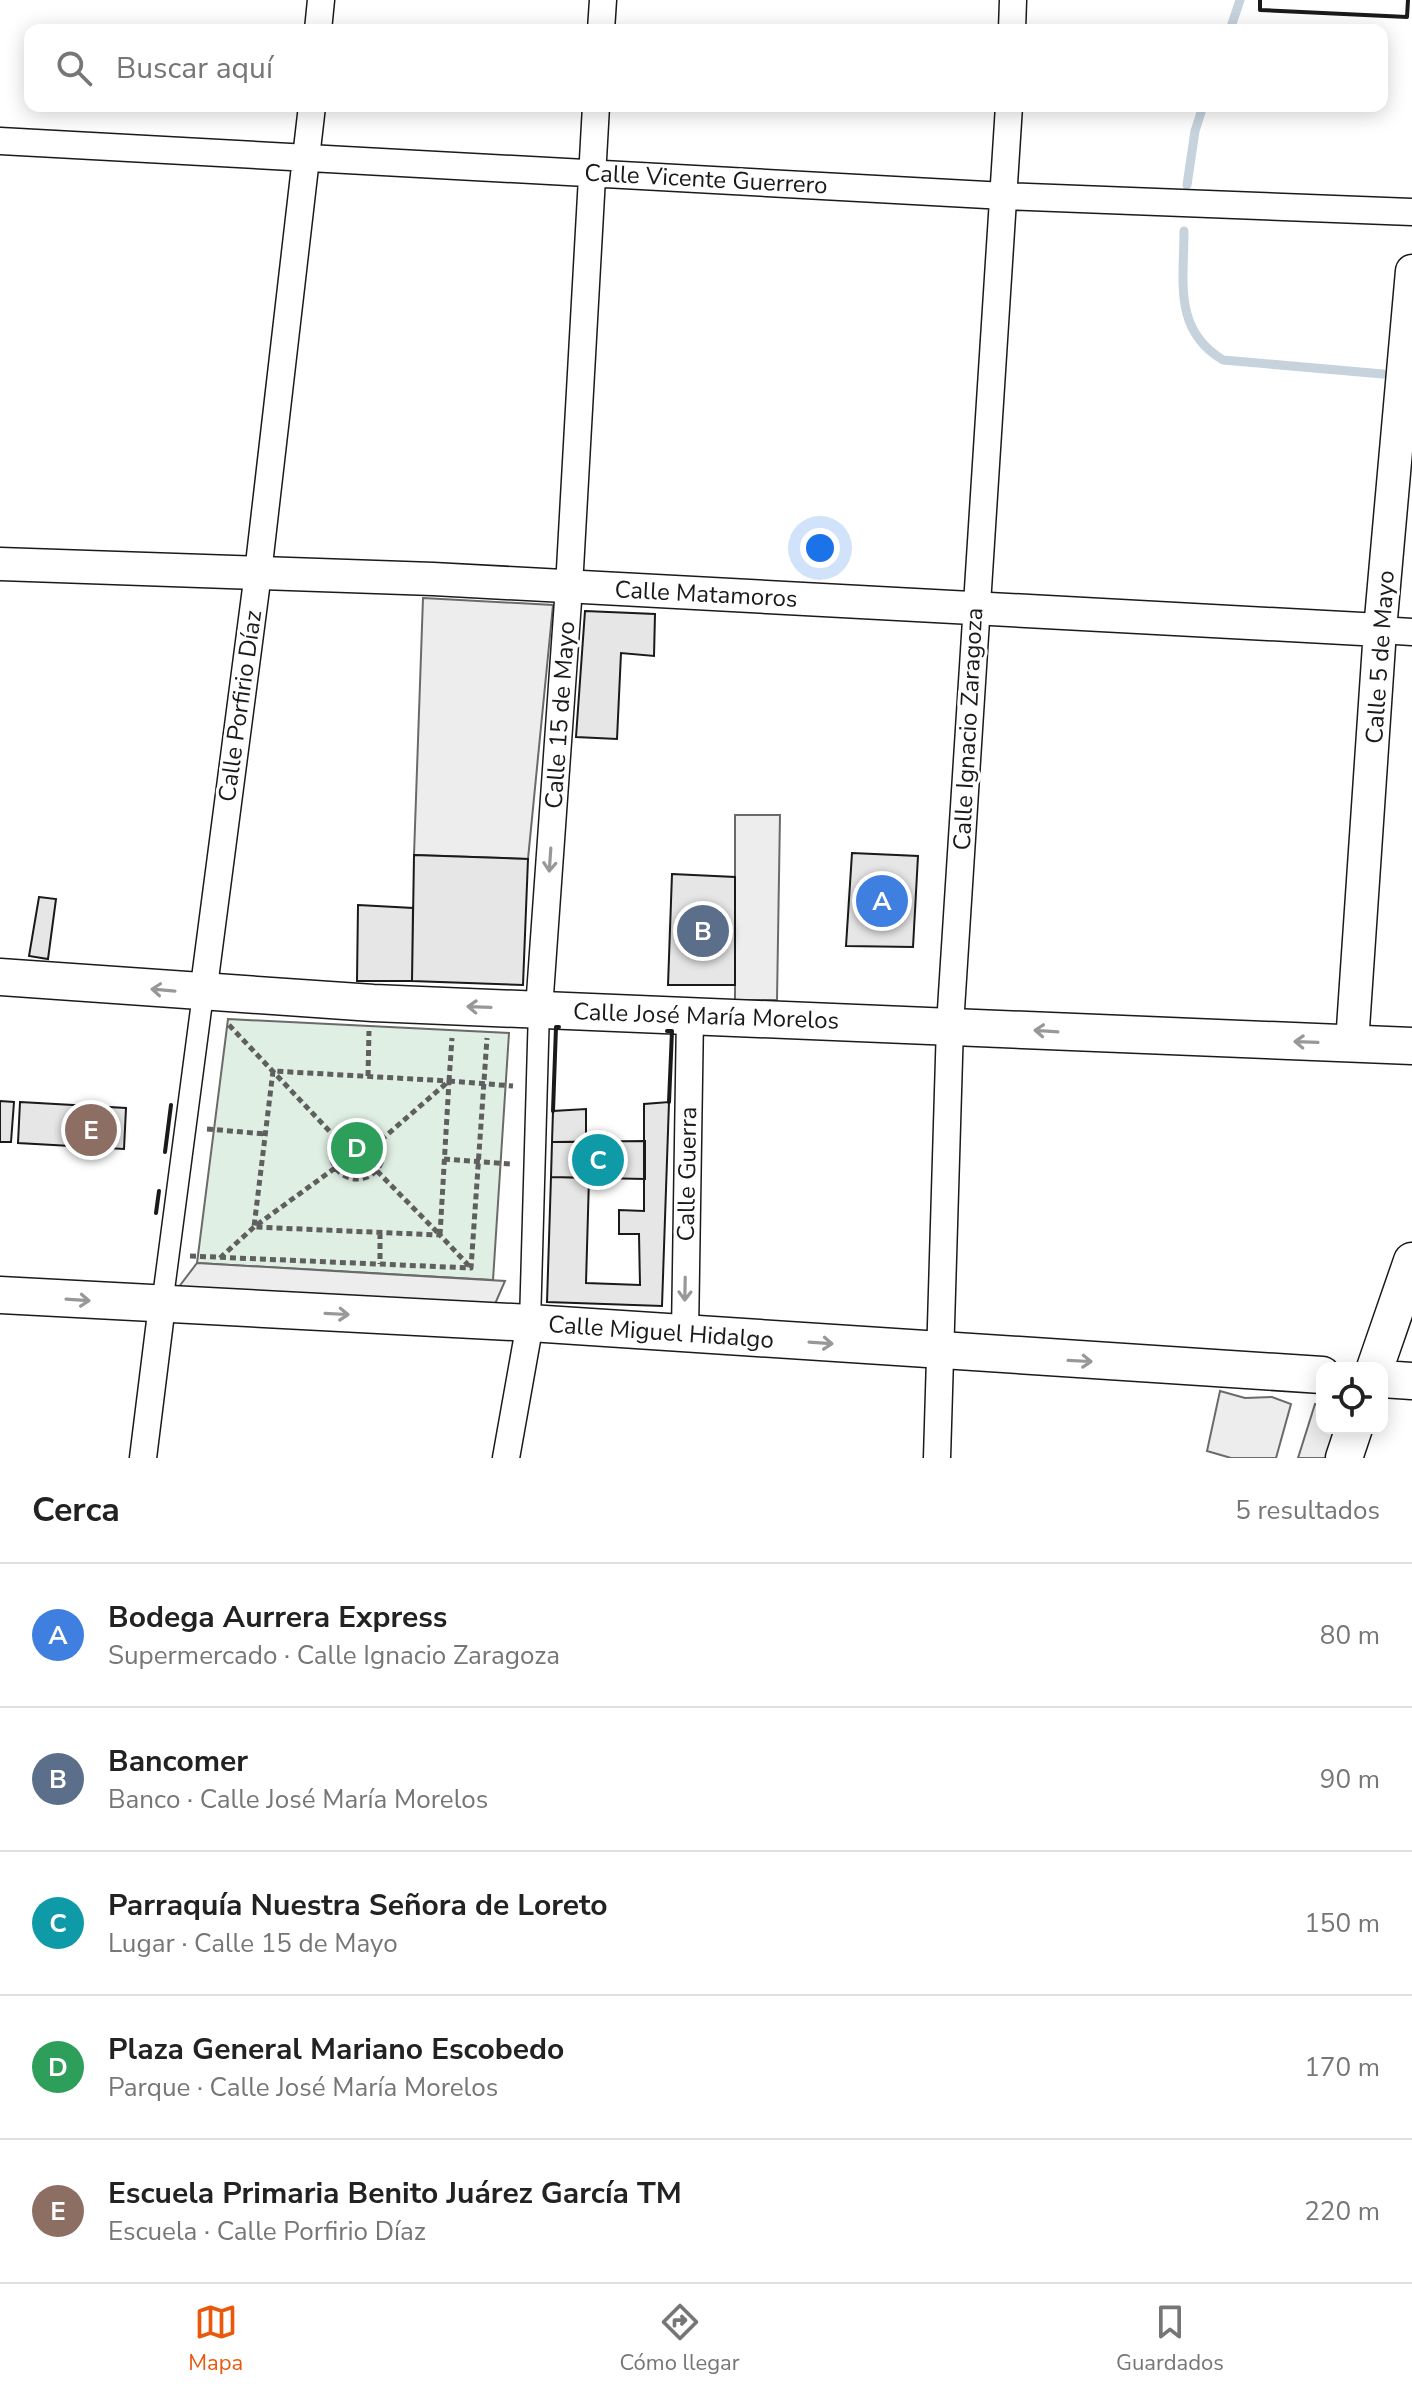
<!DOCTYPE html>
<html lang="es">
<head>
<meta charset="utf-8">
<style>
	:root { --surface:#fff; --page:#f6f6f6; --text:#222; --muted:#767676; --line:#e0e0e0; --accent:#ea580c }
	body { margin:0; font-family:"Nunito Sans",sans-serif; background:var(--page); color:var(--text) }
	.controls { position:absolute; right:24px; bottom:24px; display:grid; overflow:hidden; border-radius:16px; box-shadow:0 4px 20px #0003 }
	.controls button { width:72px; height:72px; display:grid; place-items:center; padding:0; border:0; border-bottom:2px solid var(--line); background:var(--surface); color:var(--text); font:40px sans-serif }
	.you { position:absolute; left:820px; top:548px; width:28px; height:28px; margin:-20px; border:6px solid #fff; border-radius:50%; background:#1a73e8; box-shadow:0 0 0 12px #1a73e833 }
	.badge { display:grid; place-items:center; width:52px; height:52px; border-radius:50%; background:var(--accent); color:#fff; font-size:26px; font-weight:700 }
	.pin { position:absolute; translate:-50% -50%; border:4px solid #fff; box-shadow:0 2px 8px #0006 }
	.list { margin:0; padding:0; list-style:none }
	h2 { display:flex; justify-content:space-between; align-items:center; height:104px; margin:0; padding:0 32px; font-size:34px }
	h2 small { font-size:26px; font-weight:400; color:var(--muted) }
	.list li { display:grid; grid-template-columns:52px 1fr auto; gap:24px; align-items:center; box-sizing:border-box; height:144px; padding:0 32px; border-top:2px solid var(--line) }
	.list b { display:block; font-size:30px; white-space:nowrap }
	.list p { margin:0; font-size:26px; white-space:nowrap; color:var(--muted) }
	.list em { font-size:26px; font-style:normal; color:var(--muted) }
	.icon { flex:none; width:44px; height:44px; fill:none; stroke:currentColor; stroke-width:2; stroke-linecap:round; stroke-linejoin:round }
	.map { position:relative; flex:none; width:1412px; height:1458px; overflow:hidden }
	.search { position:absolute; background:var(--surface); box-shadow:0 4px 20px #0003; left:24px; right:24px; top:24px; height:88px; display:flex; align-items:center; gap:20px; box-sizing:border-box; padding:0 28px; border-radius:16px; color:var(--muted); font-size:30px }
	.sheet { height:824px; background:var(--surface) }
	nav { display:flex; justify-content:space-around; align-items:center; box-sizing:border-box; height:112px; border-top:2px solid var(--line); background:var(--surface); font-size:22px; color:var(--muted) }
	nav a { display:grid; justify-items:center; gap:4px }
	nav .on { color:var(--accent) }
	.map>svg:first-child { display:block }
	.green { fill:#e0efe3; stroke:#6a6a6a; stroke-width:2 }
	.parking { fill:#ededed; stroke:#6a6a6a; stroke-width:2 }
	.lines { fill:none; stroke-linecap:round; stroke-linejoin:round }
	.stream { stroke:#c6d2dc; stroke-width:9 }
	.building { fill:#e6e6e6; stroke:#1a1a1a; stroke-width:2 }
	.pedestrian-casing { stroke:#1a1a1a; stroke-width:23 }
	.minor-casing { stroke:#1a1a1a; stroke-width:29 }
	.tertiary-casing { stroke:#1a1a1a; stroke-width:35 }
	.secondary-casing { stroke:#1a1a1a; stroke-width:39 }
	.path { stroke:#5f5f5f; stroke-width:5; stroke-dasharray:6 4; stroke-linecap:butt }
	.pedestrian { stroke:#fff; stroke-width:20 }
	.minor { stroke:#fff; stroke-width:26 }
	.tertiary { stroke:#fff; stroke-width:32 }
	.secondary { stroke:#fff; stroke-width:36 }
	.wall { stroke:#1a1a1a; stroke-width:4 }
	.oneway { stroke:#989898 }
	.labels { text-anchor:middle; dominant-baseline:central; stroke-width:6; stroke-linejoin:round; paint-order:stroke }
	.street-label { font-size:24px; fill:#1a1a1a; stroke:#fff }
</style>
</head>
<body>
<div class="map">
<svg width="1412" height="1458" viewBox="0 0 1412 1458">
	<rect width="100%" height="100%" fill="#fff"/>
	<!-- green -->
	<path class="green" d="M 228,1019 L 509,1033 L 493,1280 L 197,1263 Z"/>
	<!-- parking -->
	<path class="parking" d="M 423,598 L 553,605 L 528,859 L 414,855 Z
		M 735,815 L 780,815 L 777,1000 L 735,1000 Z
		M 197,1263 L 505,1281 L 495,1304 L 178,1288 Z
		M 1220,1391 L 1245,1398 L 1272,1397 L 1291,1404 L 1276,1458 L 1231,1458 L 1207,1451 Z
		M 1315,1404 L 1322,1406 L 1322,1428 L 1337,1428 L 1327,1458 L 1298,1458 Z"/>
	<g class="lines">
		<!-- stream -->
		<path class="stream" d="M 1230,30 L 1240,0
			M 1187,185 L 1195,131 L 1203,106
			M 1184,231 C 1184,282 1173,330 1223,360 L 1383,374"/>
	</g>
	<!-- building -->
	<path class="building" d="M 585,611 L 655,614 L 654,656 L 621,653 L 617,739 L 576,737 Z
		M 852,853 L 918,856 L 913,947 L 846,946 Z
		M 414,855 L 528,859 L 523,985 L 412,981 Z
		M 672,874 L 735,877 L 735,985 L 668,985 Z
		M 39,897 L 56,899 L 48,959 L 29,956 Z
		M 358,905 L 413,908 L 412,981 L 357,981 Z
		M 0,1101 L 14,1102 L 11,1142 L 0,1142 Z
		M 20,1102 L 126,1108 L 124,1149 L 18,1143 Z
		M 669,1102 L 662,1306 L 547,1302 L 551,1177 L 589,1178 L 586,1283 L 640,1285 L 639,1234 L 619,1234 L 619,1210 L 644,1211 L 644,1104 Z
		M 586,1109 L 586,1142 L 552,1142 L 553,1111 Z
		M341 1152a20 20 0 1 1 40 0a20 20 0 1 1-40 0Z
		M 645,1141 L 645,1179 L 551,1177 L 552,1142 Z"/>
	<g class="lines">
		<defs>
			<path id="pedestrian" d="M 162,1305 L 203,994
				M 530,1323 L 539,1009"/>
			<path id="minor" d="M 318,30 L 321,0
				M 601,30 L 603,0
				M 1012,30 L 1013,0
				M 0,141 L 1005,196 L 1412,212
				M 1380,630 L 1412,632
				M 203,994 L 258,573 L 312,106
				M 539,1009 L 569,587 L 596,106
				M 685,1333 L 690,1015
				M 143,1458 L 162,1305
				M 506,1458 L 530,1323
				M 937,1458 L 950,1025 L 1009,106"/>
			<path id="tertiary" d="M 0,564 L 433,579 L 1380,630
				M 1352,1043 L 1380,630 L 1412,271"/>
			<path id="secondary" d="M 0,977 L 373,1003 L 1412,1046
				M 0,1295 L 530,1323 L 1322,1375
				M 1375,1368 L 1412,1261
				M 1382,1379 L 1412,1381
				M 1344,1458 L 1354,1428"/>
		</defs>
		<!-- pedestrian casing -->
		<use href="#pedestrian" class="pedestrian-casing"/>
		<!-- minor casing -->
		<use href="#minor" class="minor-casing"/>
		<!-- tertiary casing -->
		<use href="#tertiary" class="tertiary-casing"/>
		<!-- secondary casing -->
		<use href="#secondary" class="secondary-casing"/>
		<!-- path -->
		<path class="path" d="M 229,1025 L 336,1138
			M 368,1076 L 369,1031
			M 449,1081 L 452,1038
			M331 1153a26 26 0 1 1 52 0a26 26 0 1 1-52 0Z
			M 207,1129 L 266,1134
			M 381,1140 L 449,1081 L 513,1086
			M 444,1159 L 511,1164
			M 377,1171 L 440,1235 L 449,1081 L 273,1071 L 254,1227 L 440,1235 L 471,1268
			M 380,1233 L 380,1264
			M 190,1256 L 471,1268 L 487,1038
			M 220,1258 L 254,1227 L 335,1168"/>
		<!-- pedestrian -->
		<use href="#pedestrian" class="pedestrian"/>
		<!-- minor -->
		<use href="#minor" class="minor"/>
		<!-- tertiary -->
		<use href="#tertiary" class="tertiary"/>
		<!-- secondary -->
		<use href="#secondary" class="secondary"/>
		<!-- wall -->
		<path class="wall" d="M 1260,0 L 1260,10 L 1407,17 L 1408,0
			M 667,1031 L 672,1031 L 669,1102
			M 553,1111 L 556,1027 L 559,1027
			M 165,1152 L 171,1105
			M 156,1213 L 159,1191"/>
	</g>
	<!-- one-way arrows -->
	<defs><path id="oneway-shaft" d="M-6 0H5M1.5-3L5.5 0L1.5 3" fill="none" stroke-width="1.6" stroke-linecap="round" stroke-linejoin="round" transform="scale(2)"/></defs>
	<g class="oneway">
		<use href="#oneway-shaft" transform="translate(550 860) rotate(94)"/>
		<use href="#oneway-shaft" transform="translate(163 990) rotate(-175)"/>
		<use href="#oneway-shaft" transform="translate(479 1007) rotate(-178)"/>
		<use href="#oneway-shaft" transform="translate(1046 1031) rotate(-176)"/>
		<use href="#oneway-shaft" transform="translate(1306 1042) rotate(-178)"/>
		<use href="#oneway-shaft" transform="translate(685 1289) rotate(91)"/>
		<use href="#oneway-shaft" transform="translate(78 1300) rotate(4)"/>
		<use href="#oneway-shaft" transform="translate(337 1314) rotate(3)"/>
		<use href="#oneway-shaft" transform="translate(821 1343) rotate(4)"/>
		<use href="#oneway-shaft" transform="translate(1080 1361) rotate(3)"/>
	</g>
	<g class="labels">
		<!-- street labels -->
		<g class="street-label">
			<text transform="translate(706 179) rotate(3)">Calle Vicente Guerrero</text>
			<text transform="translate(706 594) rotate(3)">Calle Matamoros</text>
			<text transform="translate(1380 657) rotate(-86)">Calle 5 de Mayo</text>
			<text transform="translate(240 706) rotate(-82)">Calle Porfirio Díaz</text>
			<text transform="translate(560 715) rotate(-86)">Calle 15 de Mayo</text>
			<text transform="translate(968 729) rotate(-87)">Calle Ignacio Zaragoza</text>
			<text transform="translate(706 1016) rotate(2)">Calle José María Morelos</text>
			<text transform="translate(687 1174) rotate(-89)">Calle Guerra</text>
			<text transform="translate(661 1332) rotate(4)">Calle Miguel Hidalgo</text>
		</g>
	</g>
</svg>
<div class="controls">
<button><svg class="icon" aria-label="locate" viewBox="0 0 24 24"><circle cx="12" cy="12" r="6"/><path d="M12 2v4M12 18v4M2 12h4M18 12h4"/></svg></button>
</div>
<div class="you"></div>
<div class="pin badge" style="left:882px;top:901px;background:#3f7fe0">A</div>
<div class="pin badge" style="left:703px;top:931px;background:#5c6f8a">B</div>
<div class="pin badge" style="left:598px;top:1160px;background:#0f9aa8">C</div>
<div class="pin badge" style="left:357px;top:1148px;background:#2e9e5b">D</div>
<div class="pin badge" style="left:91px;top:1130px;background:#8d6e63">E</div>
<div class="search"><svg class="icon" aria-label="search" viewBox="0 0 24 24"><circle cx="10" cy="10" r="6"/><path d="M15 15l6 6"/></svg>Buscar aquí</div>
</div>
<section class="sheet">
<h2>Cerca<small>5 resultados</small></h2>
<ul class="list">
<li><span class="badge" style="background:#3f7fe0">A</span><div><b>Bodega Aurrera Express</b><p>Supermercado · Calle Ignacio Zaragoza</p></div><em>80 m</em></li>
<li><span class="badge" style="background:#5c6f8a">B</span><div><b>Bancomer</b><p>Banco · Calle José María Morelos</p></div><em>90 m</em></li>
<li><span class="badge" style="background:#0f9aa8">C</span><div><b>Parraquía Nuestra Señora de Loreto</b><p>Lugar · Calle 15 de Mayo</p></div><em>150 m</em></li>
<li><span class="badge" style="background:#2e9e5b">D</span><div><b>Plaza General Mariano Escobedo</b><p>Parque · Calle José María Morelos</p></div><em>170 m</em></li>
<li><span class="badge" style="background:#8d6e63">E</span><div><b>Escuela Primaria Benito Juárez García TM</b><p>Escuela · Calle Porfirio Díaz</p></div><em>220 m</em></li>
</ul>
</section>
<nav>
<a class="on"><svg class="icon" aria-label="map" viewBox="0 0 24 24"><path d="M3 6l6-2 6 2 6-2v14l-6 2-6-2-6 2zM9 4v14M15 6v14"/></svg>Mapa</a>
<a><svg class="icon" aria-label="directions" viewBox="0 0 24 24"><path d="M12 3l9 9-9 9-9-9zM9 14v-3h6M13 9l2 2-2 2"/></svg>Cómo llegar</a>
<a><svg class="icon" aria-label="saved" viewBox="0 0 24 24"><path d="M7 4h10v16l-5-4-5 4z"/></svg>Guardados</a>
</nav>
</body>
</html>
